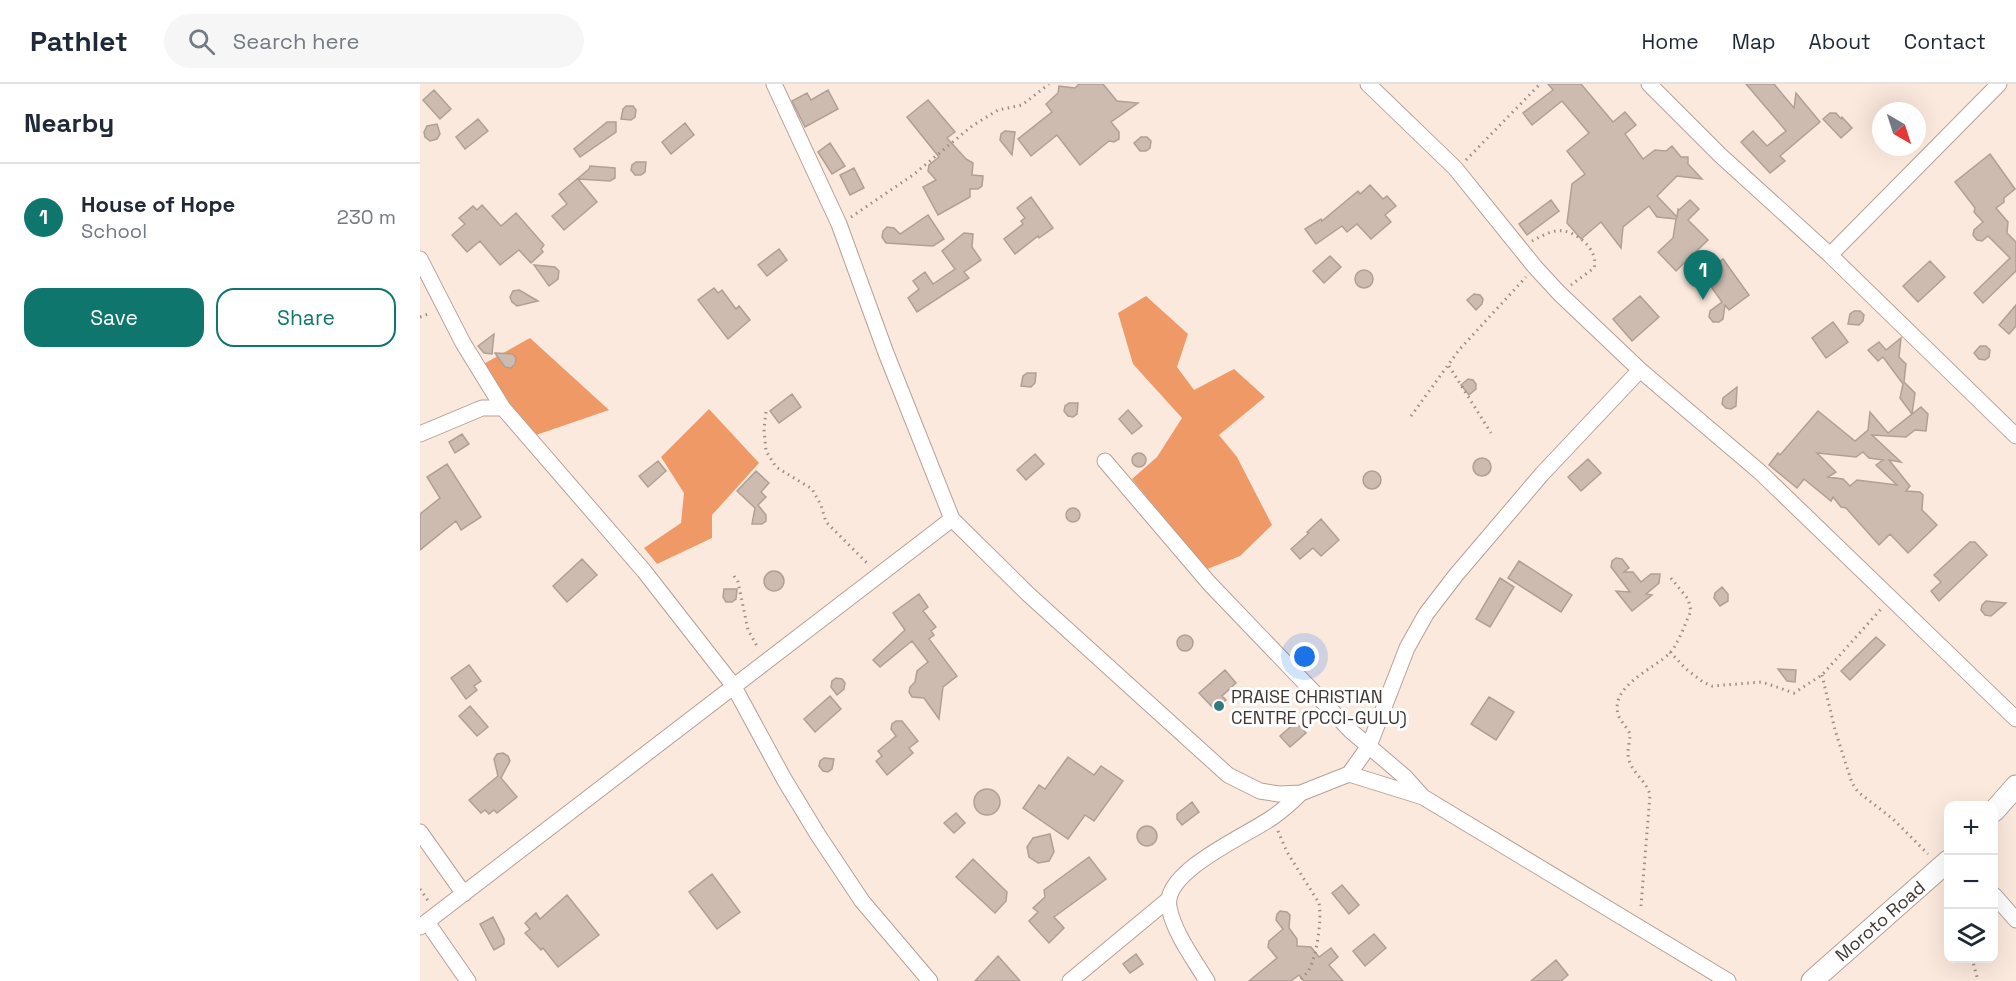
<!DOCTYPE html>
<html lang="en">
<head>
<meta charset="utf-8">
<style>
	:root { --surface:#fff; --page:#f6f6f7; --text:#1f2937; --muted:#747a83; --line:#e0e1e3; --accent:#0f766e }
	body { margin:0; font-family:"Space Grotesk",sans-serif; background:var(--page); color:var(--text) }
	.controls { position:absolute; right:18px; bottom:18px; display:grid; overflow:hidden; border-radius:12px; box-shadow:0 6px 24px #0002 }
	.controls button { width:54px; height:54px; display:grid; place-items:center; padding:0; border:0; border-bottom:2px solid var(--line); background:var(--surface); color:var(--text); font:30px sans-serif }
	.compass { position:absolute; left:1452px; top:18px; width:54px; height:54px; border-radius:50%; background:var(--surface); box-shadow:0 6px 24px #0002; rotate:141deg }
	.you { position:absolute; left:885px; top:573px; width:21px; height:21px; margin:-15px; border:4px solid #fff; border-radius:50%; background:#1a73e8; box-shadow:0 0 0 9px #1a73e833 }
	.badge { display:grid; place-items:center; width:39px; height:39px; border-radius:50%; background:var(--accent); color:#fff; font-size:20px; font-weight:700 }
	.pin { position:absolute; translate:-50% -50px; filter:drop-shadow(0 2px 3px #0008) }
	.pin::after { content:''; position:absolute; top:32px; width:21px; height:18px; background:inherit; clip-path:polygon(0 0,100% 0,50% 100%) }
	.list { margin:0; padding:0; list-style:none }
	h2 { display:flex; justify-content:space-between; align-items:center; height:78px; margin:0; padding:0 24px; font-size:26px }
	h2 small { font-size:20px; font-weight:400; color:var(--muted) }
	.list li { display:grid; grid-template-columns:39px 1fr auto; gap:18px; align-items:center; box-sizing:border-box; height:108px; padding:0 24px; border-top:2px solid var(--line) }
	.list b { display:block; font-size:22px; white-space:nowrap }
	.list p { margin:0; font-size:20px; white-space:nowrap; color:var(--muted) }
	.list em { font-size:20px; font-style:normal; color:var(--muted) }
	.actions { display:flex; gap:12px; padding:18px 24px }
	.actions a { flex:1; padding:14px 0; border:2px solid var(--accent); border-radius:18px; text-align:center; font-size:21px; color:var(--accent) }
	.actions .main { background:var(--accent); color:#fff }
	.icon { flex:none; width:33px; height:33px; fill:none; stroke:currentColor; stroke-width:2; stroke-linecap:round; stroke-linejoin:round }
	.map { position:relative; flex:none; width:1596px; height:897px; overflow:hidden }
	header { display:flex; align-items:center; gap:36px; box-sizing:border-box; height:84px; padding:0 30px; background:var(--surface); border-bottom:2px solid var(--line) }
	header strong { font-size:28px }
	nav { display:flex; gap:33px; margin-inline-start:auto; font-size:21px }
	.search { width:420px; height:54px; background:var(--page); display:flex; align-items:center; gap:15px; box-sizing:border-box; padding:0 21px; border-radius:33px; color:var(--muted); font-size:22px }
	main { display:flex }
	aside { flex:1; background:var(--surface) }
	.map>svg:first-child { display:block }
	.forest { fill:#ef9966 }
	.building { fill:#cdbbb0; stroke:#b19f95; stroke-width:1.5; fill-rule:evenodd }
	.lines { fill:none; stroke-linecap:round; stroke-linejoin:round }
	.street-casing { stroke:#b4a197; stroke-width:17 }
	.secondary-casing { stroke:#b4a197; stroke-width:23 }
	.path { stroke:#9b8d86; stroke-width:3; stroke-dasharray:1.5 4.5; stroke-linecap:butt }
	.street { stroke:#fff; stroke-width:15 }
	.secondary { stroke:#fff; stroke-width:21 }
	.poi-dot { fill:#327b7d; stroke:#fff; stroke-width:2 }
	.labels { text-anchor:middle; dominant-baseline:central; stroke-width:6; stroke-linejoin:round; paint-order:stroke }
	.poi-label { font-size:18px; fill:#3f3733; stroke:#fff; text-anchor:start }
	.street-label { font-size:18px; fill:#3f3733; stroke:#fff }
</style>
</head>
<body>
<header>
<strong>Pathlet</strong>
<div class="search"><svg class="icon" aria-label="search" viewBox="0 0 24 24"><circle cx="10" cy="10" r="6"/><path d="M15 15l6 6"/></svg>Search here</div>
<nav><a>Home</a><a>Map</a><a>About</a><a>Contact</a></nav>
</header>
<main>
<aside>
<h2>Nearby<small></small></h2>
<ul class="list">
<li><span class="badge">1</span><div><b>House of Hope</b><p>School</p></div><em>230 m</em></li>
</ul>
<div class="actions"><a class="main">Save</a><a>Share</a></div>
</aside>
<div class="map">
<svg width="1596" height="897" viewBox="0 0 1596 897">
	<rect width="100%" height="100%" fill="#fce9de"/>
	<!-- forest -->
	<path class="forest" d="M 726,212 L 768,250 L 757,283 L 774,306 L 814,285 L 845,313 L 799,351 L 817,373 L 852,441 L 820,472 L 785,486 L 712,395 L 737,373 L 762,334 L 713,280 L 698,229 Z
		M 110,254 L 189,326 L 116,351 L 58,283 Z
		M 289,325 L 339,379 L 292,431 L 292,454 L 237,480 L 224,464 L 261,439 L 264,409 L 241,373 Z"/>
	<!-- building -->
	<path class="building" d="M 659,0 L 683,0 L 697,17 L 718,19 L 691,38 L 699,48 L 699,55 L 694,58 L 689,57 L 660,81 L 637,51 L 611,72 L 598,55 L 632,28 L 626,20 L 638,9 L 639,2 L 655,4 Z
		M 1128,0 L 1161,0 L 1193,38 L 1205,28 L 1216,41 L 1205,50 L 1223,75 L 1235,66 L 1246,67 L 1252,62 L 1261,73 L 1268,73 L 1268,80 L 1282,95 L 1257,92 L 1237,112 L 1257,133 L 1258,125 L 1259,126 L 1270,116 L 1279,125 L 1268,136 L 1288,156 L 1256,187 L 1238,168 L 1253,154 L 1256,135 L 1237,133 L 1229,122 L 1203,143 L 1201,164 L 1181,138 L 1161,155 L 1147,139 L 1152,100 L 1165,90 L 1147,67 L 1169,49 L 1142,17 L 1112,41 L 1103,29 L 1133,6 Z
		M 1326,0 L 1354,0 L 1374,24 L 1376,9 L 1400,38 L 1360,72 L 1365,77 L 1350,89 L 1321,58 L 1333,47 L 1347,62 L 1366,47 Z
		M 14,6 L 31,25 L 20,35 L 3,16 Z
		M 408,6 L 418,25 L 385,43 L 372,17 L 387,9 L 391,16 Z
		M 508,16 L 535,48 L 527,54 L 546,75 L 553,79 L 552,91 L 563,92 L 562,102 L 558,105 L 550,105 L 550,113 L 518,131 L 503,103 L 516,96 L 508,87 L 509,81 L 519,73 L 487,33 Z
		M 206,22 L 213,22 L 216,26 L 215,33 L 211,36 L 201,35 L 203,25 Z
		M 1410,29 L 1416,29 L 1421,35 L 1422,33 L 1432,44 L 1421,54 L 1403,35 Z
		M 58,35 L 68,47 L 45,65 L 36,53 Z
		M 187,38 L 196,38 L 196,48 L 160,73 L 154,65 Z
		M 265,39 L 274,51 L 251,70 L 242,58 Z
		M 17,40 L 20,50 L 17,55 L 10,57 L 5,53 L 4,48 L 7,42 Z
		M 585,47 L 595,48 L 592,71 L 580,56 L 581,50 Z
		M 721,53 L 727,53 L 731,57 L 730,64 L 726,67 L 720,67 L 714,59 Z
		M 410,59 L 425,82 L 412,90 L 398,68 Z
		M 1570,70 L 1595,105 L 1584,114 L 1584,118 L 1576,124 L 1588,138 L 1587,149 L 1596,158 L 1596,187 L 1563,219 L 1554,209 L 1590,174 L 1568,152 L 1562,157 L 1557,156 L 1553,151 L 1554,146 L 1563,138 L 1554,128 L 1555,124 L 1535,98 Z
		M 216,78 L 226,78 L 225,88 L 221,91 L 215,91 L 211,86 L 212,81 Z
		M 170,82 L 195,84 L 195,94 L 190,97 L 158,95 L 177,118 L 144,146 L 132,132 L 147,120 L 139,110 L 169,85 Z
		M 434,84 L 444,104 L 430,111 L 420,91 Z
		M 950,101 L 963,115 L 967,112 L 976,122 L 965,131 L 971,138 L 951,155 L 937,140 L 927,148 L 922,142 L 896,160 L 885,145 L 901,135 L 902,137 L 938,107 L 940,110 Z
		M 611,113 L 633,144 L 619,154 L 618,152 L 595,170 L 584,155 L 603,140 L 601,137 L 605,134 L 597,124 Z
		M 1131,116 L 1139,127 L 1107,151 L 1099,140 Z
		M 62,121 L 81,142 L 96,129 L 124,161 L 121,165 L 123,168 L 111,179 L 99,166 L 80,181 L 60,157 L 47,168 L 32,151 L 45,140 L 39,134 L 53,122 L 57,126 Z
		M 508,131 L 524,155 L 513,162 L 466,159 L 462,153 L 463,147 L 467,143 L 474,144 L 480,150 Z
		M 544,149 L 553,150 L 552,163 L 561,176 L 544,188 L 549,194 L 497,228 L 488,214 L 499,205 L 493,197 L 505,188 L 513,200 L 535,185 L 522,167 Z
		M 359,165 L 367,176 L 347,192 L 338,181 Z
		M 910,172 L 921,183 L 904,199 L 893,187 Z
		M 1303,175 L 1329,211 L 1309,226 L 1305,221 L 1303,235 L 1299,238 L 1293,238 L 1289,233 L 1290,227 L 1302,218 L 1282,190 Z
		M 1510,177 L 1525,193 L 1498,218 L 1483,202 Z
		M 114,181 L 135,183 L 139,187 L 138,195 L 129,202 Z
		M935 195a9 9 0 1 1 18 0a9 9 0 1 1-18 0Z
		M 294,204 L 298,209 L 302,206 L 316,225 L 319,222 L 330,236 L 308,255 L 278,216 Z
		M 99,206 L 118,217 L 97,222 L 92,218 L 90,213 L 93,207 Z
		M 1054,210 L 1060,211 L 1063,215 L 1062,220 L 1056,226 L 1047,216 Z
		M 1220,212 L 1239,233 L 1212,257 L 1193,235 Z
		M 1596,221 L 1596,242 L 1589,250 L 1579,241 Z
		M 1434,227 L 1440,227 L 1444,231 L 1443,237 L 1439,241 L 1428,240 L 1430,230 Z
		M 1413,238 L 1428,258 L 1406,274 L 1392,254 Z
		M 74,250 L 72,270 L 64,269 L 58,262 Z
		M 1481,254 L 1479,273 L 1486,280 L 1484,298 L 1495,309 L 1492,330 L 1501,323 L 1508,330 L 1506,347 L 1495,346 L 1486,353 L 1452,351 L 1481,378 L 1469,376 L 1490,402 L 1486,407 L 1500,408 L 1503,411 L 1502,426 L 1517,441 L 1488,469 L 1470,450 L 1459,461 L 1426,424 L 1421,423 L 1413,413 L 1411,417 L 1384,395 L 1377,404 L 1349,381 L 1358,369 L 1360,371 L 1398,327 L 1435,357 L 1448,346 L 1450,328 L 1468,349 L 1492,330 L 1480,314 L 1483,300 L 1463,273 L 1458,277 L 1448,266 L 1459,258 L 1466,266 ZM 1443,368 L 1449,374 L 1463,376 L 1456,381 L 1477,401 L 1437,396 L 1430,402 L 1423,395 L 1408,393 L 1416,388 L 1397,369 L 1436,373 Z
		M 1560,262 L 1566,262 L 1570,266 L 1569,273 L 1565,276 L 1559,275 L 1554,269 Z
		M 75,269 L 93,270 L 96,274 L 95,280 L 91,284 L 85,283 Z
		M 607,289 L 616,289 L 615,299 L 611,303 L 601,302 L 603,292 Z
		M 1048,295 L 1053,296 L 1056,300 L 1056,305 L 1049,311 L 1041,301 Z
		M 1317,303 L 1316,322 L 1311,325 L 1306,324 L 1302,320 L 1303,314 Z
		M 372,310 L 381,323 L 359,339 L 350,327 Z
		M 649,319 L 658,319 L 657,330 L 653,333 L 648,332 L 644,327 L 645,322 Z
		M 708,326 L 722,342 L 712,350 L 699,335 Z
		M 42,350 L 49,360 L 35,369 L 29,358 Z
		M712 376a7 7 0 1 1 14 0a7 7 0 1 1-14 0Z
		M 615,370 L 624,380 L 606,396 L 597,386 Z
		M1053 383a9 9 0 1 1 18 0a9 9 0 1 1-18 0Z
		M 1168,375 L 1181,389 L 1161,407 L 1148,393 Z
		M 238,377 L 246,387 L 228,403 L 219,392 Z
		M 27,380 L 61,433 L 41,446 L 36,437 L 0,466 L 0,430 L 20,414 L 7,393 Z
		M 336,387 L 349,399 L 341,408 L 346,413 L 338,421 L 346,431 L 346,437 L 342,440 L 332,440 L 335,424 L 317,407 Z
		M943 396a9 9 0 1 1 18 0a9 9 0 1 1-18 0Z
		M646 431a7 7 0 1 1 14 0a7 7 0 1 1-14 0Z
		M 901,435 L 919,456 L 901,472 L 893,464 L 880,475 L 871,465 L 889,449 L 887,448 Z
		M 1550,458 L 1555,458 L 1567,471 L 1519,517 L 1511,507 L 1521,498 L 1514,491 Z
		M 1196,474 L 1202,475 L 1209,484 L 1204,488 L 1213,488 L 1221,498 L 1231,490 L 1240,490 L 1239,499 L 1226,510 L 1232,511 L 1212,527 L 1196,507 L 1210,508 L 1191,483 L 1192,477 Z
		M 162,475 L 177,491 L 147,518 L 133,502 Z
		M 1099,477 L 1152,511 L 1141,528 L 1088,494 Z
		M344 497a10 10 0 1 1 20 0a10 10 0 1 1-20 0Z
		M 1080,494 L 1094,503 L 1070,543 L 1056,535 Z
		M 1302,503 L 1308,510 L 1308,517 L 1300,522 L 1294,514 L 1295,509 Z
		M 304,505 L 317,505 L 316,515 L 312,518 L 306,518 L 303,513 Z
		M 499,510 L 508,523 L 503,527 L 516,543 L 511,547 L 514,551 L 509,555 L 537,592 L 523,603 L 519,635 L 504,614 L 492,613 L 489,608 L 490,603 L 495,598 L 497,587 L 508,578 L 492,557 L 460,583 L 453,576 L 485,546 L 473,529 Z
		M 1566,517 L 1586,519 L 1571,532 L 1565,531 L 1561,526 L 1562,521 Z
		M757 559a8 8 0 1 1 16 0a8 8 0 1 1-16 0Z
		M 1456,553 L 1465,561 L 1430,596 L 1421,587 Z
		M 49,581 L 61,597 L 54,602 L 57,606 L 46,615 L 31,594 Z
		M 1358,585 L 1376,586 L 1375,598 L 1367,597 Z
		M 805,586 L 816,599 L 802,612 L 806,616 L 795,626 L 779,609 Z
		M 416,594 L 422,595 L 425,599 L 424,605 L 417,611 L 411,603 L 412,597 Z
		M 410,612 L 421,625 L 395,648 L 384,635 Z
		M 1069,613 L 1094,628 L 1076,656 L 1051,640 Z
		M 50,622 L 68,643 L 57,652 L 39,632 Z
		M 476,637 L 482,637 L 498,657 L 489,664 L 493,669 L 467,691 L 456,677 L 462,672 L 458,667 L 476,652 L 471,645 L 472,640 Z
		M 876,638 L 886,649 L 870,663 L 860,652 Z
		M 83,669 L 88,672 L 90,677 L 81,694 L 97,713 L 77,729 L 74,726 L 69,730 L 65,726 L 61,729 L 49,716 L 78,692 L 74,675 L 77,670 Z
		M 648,673 L 674,691 L 681,682 L 703,697 L 674,737 L 665,731 L 648,755 L 603,724 L 619,701 L 625,705 Z
		M 404,674 L 414,675 L 412,685 L 408,688 L 403,687 L 399,682 L 400,677 Z
		M554 718a13 13 0 1 1 26 0a13 13 0 1 1-26 0Z
		M 772,718 L 779,728 L 762,741 L 757,735 L 757,730 Z
		M 536,729 L 545,739 L 534,749 L 524,739 Z
		M717 752a10 10 0 1 1 20 0a10 10 0 1 1-20 0Z
		M 630,750 L 634,768 L 629,777 L 618,779 L 609,773 L 607,763 L 613,754 Z
		M 669,773 L 686,795 L 634,833 L 644,844 L 629,859 L 609,837 L 618,828 L 613,824 L 625,813 L 624,806 Z
		M 553,775 L 587,808 L 586,817 L 575,829 L 536,793 Z
		M 292,790 L 320,828 L 297,845 L 269,808 Z
		M 922,801 L 939,821 L 929,830 L 912,809 Z
		M 147,811 L 179,851 L 138,883 L 123,864 L 121,866 L 105,849 L 110,845 L 105,839 L 116,829 L 120,835 Z
		M 860,827 L 867,828 L 870,831 L 869,844 L 877,855 L 877,862 L 891,863 L 899,873 L 911,864 L 918,873 L 909,881 L 923,897 L 884,897 L 879,891 L 871,897 L 829,897 L 857,874 L 848,863 L 849,857 L 863,845 L 856,836 L 857,830 Z
		M 73,833 L 84,855 L 84,860 L 74,866 L 60,840 Z
		M 954,850 L 966,864 L 945,882 L 933,867 Z
		M 716,870 L 723,880 L 710,889 L 703,880 Z
		M 578,872 L 600,897 L 555,897 Z
		M 1136,876 L 1148,891 L 1141,897 L 1111,897 Z"/>
	<g class="lines">
		<defs>
			<path id="street" d="M 354,0 L 419,140 L 466,269 L 532,435 L 608,510 L 808,691 L 840,707 L 859,710 L 881,709 L 929,690 L 1003,713 L 1308,897
				M 948,0 L 1035,84 L 1115,183 L 1139,209 L 1220,286 L 1340,388 L 1596,635
				M 1229,0 L 1300,71 L 1410,171
				M 1579,0 L 1410,171 L 1596,352
				M 0,175 L 43,259 L 83,324 L 224,487 L 313,601 L 364,695 L 398,751 L 442,817 L 510,897
				M 0,350 L 62,324 L 83,324
				M 685,377 L 789,499 L 931,647 L 985,693 L 1003,713
				M 929,690 L 949,662 L 987,564 L 1006,530 L 1036,491 L 1122,390 L 1220,286
				M 0,748 L 44,810
				M 1574,811 L 1596,836
				M 7,838 L 48,897
				M 0,843 L 532,435
				M 650,897 L 749,815
				M 787,897 C 773,874 754,849 749,823 C 742,787 828,751 853,733 C 863,726 872,718 881,709"/>
			<path id="secondary" d="M 1574,727 L 1596,702
				M 1392,897 L 1528,777"/>
		</defs>
		<!-- street casing -->
		<use href="#street" class="street-casing"/>
		<!-- secondary casing -->
		<use href="#secondary" class="secondary-casing"/>
		<!-- path -->
		<path class="path" d="M 1046,76 L 1120,0
			M 431,133 L 493,91 L 552,42 L 578,26 L 602,21 L 629,0
			M 1112,157 C 1122,152 1133,145 1144,147 C 1160,150 1179,168 1174,184 L 1151,201
			M 0,233 L 11,229
			M 1029,282 L 1071,349
			M 346,328 L 344,345 L 346,367 L 356,383 L 392,405 L 401,421 L 406,438 L 449,481
			M 991,332 L 1039,266 L 1106,193
			M 314,492 L 318,498 L 328,546 L 338,564
			M 1250,568 L 1266,585 L 1283,598 L 1292,602 L 1342,598 L 1374,609 L 1402,591 L 1461,525
			M 1402,591 L 1415,646 L 1432,699 L 1438,708 L 1473,735 L 1508,770
			M 858,747 L 867,768 L 899,819 C 902,835 897,871 889,886 C 886,890 882,894 879,897
			M 0,805 L 9,818
			M 1221,822 L 1230,711 C 1226,695 1208,687 1208,669 C 1208,663 1210,656 1210,650 C 1207,643 1200,637 1198,630 C 1190,602 1235,584 1250,569 C 1258,560 1266,538 1271,527 L 1268,515 L 1250,493
			M 1552,874 L 1558,897"/>
		<!-- street -->
		<use href="#street" class="street"/>
		<!-- secondary -->
		<use href="#secondary" class="secondary"/>
	</g>
	<!-- markers -->
	<circle class="poi-dot" cx="799" cy="622" r="6"/>
	<g class="labels">
		<!-- poi labels -->
		<g class="poi-label">
			<text x="811" y="612">PRAISE CHRISTIAN<tspan x="811" dy="21">CENTRE (PCCI-GULU)</tspan></text>
		</g>
		<!-- street labels -->
		<g class="street-label">
			<text transform="translate(1460 837) rotate(-41)">Moroto Road</text>
		</g>
	</g>
</svg>
<div class="controls">
<button>+</button>
<button>−</button>
<button><svg class="icon" aria-label="layers" viewBox="0 0 24 24"><path d="M12 4l9 5-9 5-9-5zM3 14l9 5 9-5"/></svg></button>
</div>
<svg class="compass" viewBox="-18 -18 36 36"><path d="M0-13l5 13h-10z" fill="#e53935"/><path d="M0 13l5-13h-10z" fill="#747a83"/></svg>
<div class="you"></div>
<div class="pin badge" style="left:1283px;top:216px">1</div>
</div>
</main>
</body>
</html>
